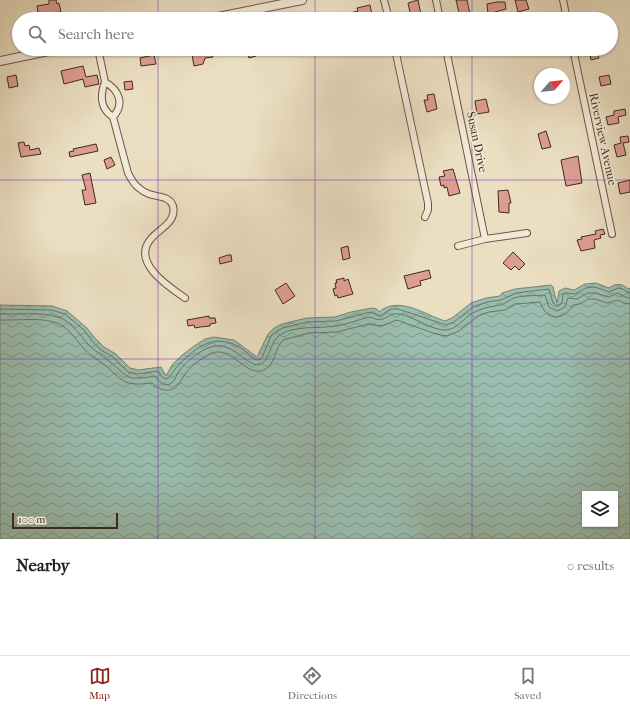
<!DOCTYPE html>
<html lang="en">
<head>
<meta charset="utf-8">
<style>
	:root { --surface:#fff; --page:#f6f6f6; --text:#222; --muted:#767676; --line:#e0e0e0; --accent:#8f2418 }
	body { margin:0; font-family:"IM FELL French Canon",serif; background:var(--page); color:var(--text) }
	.controls { position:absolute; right:12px; bottom:12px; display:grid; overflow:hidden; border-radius:0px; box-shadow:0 1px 3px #0004 }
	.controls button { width:36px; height:36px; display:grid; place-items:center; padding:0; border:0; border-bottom:1px solid var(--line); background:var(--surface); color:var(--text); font:20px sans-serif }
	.compass { position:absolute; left:534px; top:68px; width:36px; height:36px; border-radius:50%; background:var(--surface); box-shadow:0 1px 3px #0004; rotate:62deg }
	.scale { position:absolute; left:12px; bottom:10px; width:106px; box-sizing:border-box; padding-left:4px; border:2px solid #43291c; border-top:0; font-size:11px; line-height:14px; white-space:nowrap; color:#43291c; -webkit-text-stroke:3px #f2ead7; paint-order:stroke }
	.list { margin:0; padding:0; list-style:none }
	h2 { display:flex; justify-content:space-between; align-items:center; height:52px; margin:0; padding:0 16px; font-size:17px }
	h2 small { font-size:13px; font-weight:400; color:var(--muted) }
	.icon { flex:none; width:22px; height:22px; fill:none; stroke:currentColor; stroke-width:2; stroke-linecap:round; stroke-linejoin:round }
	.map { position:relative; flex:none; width:630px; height:539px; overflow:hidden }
	.search { position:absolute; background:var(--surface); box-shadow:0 1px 3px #0004; left:12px; right:12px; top:12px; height:44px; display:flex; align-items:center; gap:10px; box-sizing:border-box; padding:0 14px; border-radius:22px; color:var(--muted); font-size:15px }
	.sheet { height:116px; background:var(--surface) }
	nav { display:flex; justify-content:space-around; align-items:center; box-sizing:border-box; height:56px; border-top:1px solid var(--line); background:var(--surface); font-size:11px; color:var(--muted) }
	nav a { display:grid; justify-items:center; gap:2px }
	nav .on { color:var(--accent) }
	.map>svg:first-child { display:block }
	.water { fill:url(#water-waves); stroke:#778274; fill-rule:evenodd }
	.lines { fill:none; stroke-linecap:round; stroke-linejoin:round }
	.shore { stroke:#6e7366; stroke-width:1 }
	.building { fill:#dd9e92; stroke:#43291c }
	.minor-casing { stroke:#6d5646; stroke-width:8 }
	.tertiary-casing { stroke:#6d5646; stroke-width:10 }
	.minor { stroke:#f2ead7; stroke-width:6 }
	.tertiary { stroke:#f2ead7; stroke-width:8 }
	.grid { fill:none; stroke:#7b2cbf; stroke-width:1; stroke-opacity:0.55 }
	.labels { text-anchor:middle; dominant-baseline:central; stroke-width:3.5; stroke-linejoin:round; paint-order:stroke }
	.street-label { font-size:12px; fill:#43291c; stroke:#f2ead7 }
</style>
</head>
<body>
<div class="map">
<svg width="630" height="539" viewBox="0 0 630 539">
	<defs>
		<pattern id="water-waves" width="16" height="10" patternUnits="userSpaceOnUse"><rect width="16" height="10" fill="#99bdaf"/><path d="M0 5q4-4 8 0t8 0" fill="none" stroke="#7e9a8e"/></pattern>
	</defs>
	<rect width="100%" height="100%" fill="#ebdfc2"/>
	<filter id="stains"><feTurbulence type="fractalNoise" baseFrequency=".005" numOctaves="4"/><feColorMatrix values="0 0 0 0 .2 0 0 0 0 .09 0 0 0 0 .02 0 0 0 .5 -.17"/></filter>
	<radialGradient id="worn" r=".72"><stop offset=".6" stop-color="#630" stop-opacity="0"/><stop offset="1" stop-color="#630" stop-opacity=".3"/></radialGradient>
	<!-- water -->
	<path class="water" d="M 596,283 L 609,288 C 616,283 622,283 628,289 L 630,288 L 630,539 L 0,539 L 0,305 L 52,306 L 67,311 L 87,328 L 95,338 L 104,347 L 116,354 L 130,368 L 138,370 L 161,367 L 166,376 L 172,365 L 181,356 L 194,346 L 205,339 L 214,337 L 234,340 L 257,357 L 268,334 L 274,328 L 282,324 L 307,318 L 335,317 L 351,312 L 372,308 L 377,309 L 379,312 C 399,295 425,315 445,321 L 452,318 L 471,303 L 486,298 L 500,296 L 502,293 L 515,289 L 551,285 L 553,287 L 557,303 L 559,291 L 565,288 L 574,290 L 585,284 ZM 585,494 L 615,494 L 615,524 L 585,524 Z"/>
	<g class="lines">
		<!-- shore -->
		<path class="shore" d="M 0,309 L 51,310 L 65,314 L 84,330 L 92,341 L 101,350 L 113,357 L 128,372 L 138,374 L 158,371 L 162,377 L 166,379 C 172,377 173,370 178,366 C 203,338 226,331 254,359 L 258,360 L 262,358 L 271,336 L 277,331 L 283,328 L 307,322 L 336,321 L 366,313 L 372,312 L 380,316 L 391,309 L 398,309 L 446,325 L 454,322 L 473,307 L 487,302 L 501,300 L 516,293 L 549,289 L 553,303 L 557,306 L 562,303 L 563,294 L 566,293 L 575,294 L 586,288 L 595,287 L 609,292 L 618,288 L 623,289 L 627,292 L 630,293
			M 0,314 C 20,315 42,311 61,318 C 72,323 80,335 87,343 C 94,351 102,355 109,361 C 130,378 125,381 155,376 C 159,381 163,387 170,384 C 175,381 176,376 179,371 C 186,362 198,352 208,348 C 231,338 244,365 259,365 C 271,361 269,342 280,335 C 294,325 318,329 335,326 C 347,325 358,319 371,317 C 386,325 386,312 399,314 C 413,316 433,331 446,330 C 459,329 465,315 477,311 C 485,307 492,307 500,305 C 505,304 509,300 514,298 C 523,295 535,296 545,295 L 549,307 L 557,311 L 565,307 L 568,298 L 577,299 L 587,293 L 595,293 L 609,297 L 618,293 L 625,297 L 630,298
			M 0,320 C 17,321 46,316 61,325 C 71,331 77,341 84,349 C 91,356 99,360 106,366 C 125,383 125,386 152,383 C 159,390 170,394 178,385 C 181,382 182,378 185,374 C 191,366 199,360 208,355 C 231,341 246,381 266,369 C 275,363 275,348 283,340 L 309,333 L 337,332 L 368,324 L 382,326 L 397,320 L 436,334 L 447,336 L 459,331 L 478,316 L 489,312 L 505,310 L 516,304 L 540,302 C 541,304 542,308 544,310 C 553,323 567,316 573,305 L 580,304 L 588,299 L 595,299 L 607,303 L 618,300 L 624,303 L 630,304"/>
	</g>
	<!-- building -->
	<path class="building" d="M 49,0 L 56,0 L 57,4 L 59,3 L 61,12 L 52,13 L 53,16 L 39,18 L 37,6 L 49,4 Z
		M 418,0 L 422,19 L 413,19 L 412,17 L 411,17 L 408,3 Z
		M 456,0 L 467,0 L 471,19 L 463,19 L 462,12 L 459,13 Z
		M 515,0 L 526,0 L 529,9 L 518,12 Z
		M 497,2 L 505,2 L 506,9 L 488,14 L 487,4 Z
		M 370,5 L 372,15 L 358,19 L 351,19 L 350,13 L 358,11 L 357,8 Z
		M 191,49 L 200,49 L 200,50 L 211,49 L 213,57 L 205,58 L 203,64 L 194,66 Z
		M 247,49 L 255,49 L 256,56 L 249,58 Z
		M 589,49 L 601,49 L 602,54 L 598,55 L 599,58 L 591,60 Z
		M 154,55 L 156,64 L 141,66 L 140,58 Z
		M 83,66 L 86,77 L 97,75 L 99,84 L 85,87 L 83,79 L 64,84 L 61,71 Z
		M 16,75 L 18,86 L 9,88 L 7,77 Z
		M 609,75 L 611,84 L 601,86 L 599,77 Z
		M 132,81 L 133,89 L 125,90 L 124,82 Z
		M 434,94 L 437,109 L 427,112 L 424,100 L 428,100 L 427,95 Z
		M 486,99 L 489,112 L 477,114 L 475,101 Z
		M 625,109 L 626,115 L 618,117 L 619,123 L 608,125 L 606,117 L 614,115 L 614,111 Z
		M 546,131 L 551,147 L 542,149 L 538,134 Z
		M 628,136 L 629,142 L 623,143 L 626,155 L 617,157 L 614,145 L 621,143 L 620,137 Z
		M 24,142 L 25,146 L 29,145 L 30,150 L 39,148 L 41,154 L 21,157 L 18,143 Z
		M 96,144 L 98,151 L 70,157 L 69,152 L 74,151 L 73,149 Z
		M 578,156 L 582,183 L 566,186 L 561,160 Z
		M 111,157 L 115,165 L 107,169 L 104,160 Z
		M 453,169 L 460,193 L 449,196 L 447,187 L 444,188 L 444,185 L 441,186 L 439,177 L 445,176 L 443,171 Z
		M 90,173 L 96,203 L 85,205 L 82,190 L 86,190 L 82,175 Z
		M 630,180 L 630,192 L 620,194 L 618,183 Z
		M 508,190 L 511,203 L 509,203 L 509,213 L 499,212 L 498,191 Z
		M 603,229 L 605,234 L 600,235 L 601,238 L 594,240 L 595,248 L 581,251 L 577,240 L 582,239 L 581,237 L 596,234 L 595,231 Z
		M 348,246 L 350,258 L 343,260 L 341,248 Z
		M 513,252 L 525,264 L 519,270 L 515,266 L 511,270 L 503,263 Z
		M 228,255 L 231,255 L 232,261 L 220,264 L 219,258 Z
		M 429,270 L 431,278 L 420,281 L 421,285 L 408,289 L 404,276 Z
		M 344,278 L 344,281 L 348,279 L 353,294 L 338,298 L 337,295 L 335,296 L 333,289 L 336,288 L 335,283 L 337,283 L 336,280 Z
		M 286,283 L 295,296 L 283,304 L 275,290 Z
		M 209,316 L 209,318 L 215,318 L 216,323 L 210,324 L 210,326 L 200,327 L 195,328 L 194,325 L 188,326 L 187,320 Z"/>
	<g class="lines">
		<defs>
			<path id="minor" d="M 384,0 L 389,19
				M 436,0 L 440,19
				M 563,0 L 567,19
				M 98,49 L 105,82
				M 395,49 L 428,203 L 428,210 L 425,217
				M 446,49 L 485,239
				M 573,49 L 612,234
				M 113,117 C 125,104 119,90 105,82 C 100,95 100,109 113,117 L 128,173 C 131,179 134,185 139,188 C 142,191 146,193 149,194 C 157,197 170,196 173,206 C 177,223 158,229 150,240 C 132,263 169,287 185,298
				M 458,246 L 485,239 L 527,233"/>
			<path id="tertiary" d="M 208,19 L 302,0
				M 0,61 L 58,49"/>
		</defs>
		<!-- minor casing -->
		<use href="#minor" class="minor-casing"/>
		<!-- tertiary casing -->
		<use href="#tertiary" class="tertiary-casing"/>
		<!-- minor -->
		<use href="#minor" class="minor"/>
		<!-- tertiary -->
		<use href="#tertiary" class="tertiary"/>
	</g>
	<!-- grid -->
	<path class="grid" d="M 158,0 L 158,19M 315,0 L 315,19M 472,0 L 472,19M 158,49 L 158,539M 315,49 L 315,539M 472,49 L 472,539M 0,180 L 630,180M 0,359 L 630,359"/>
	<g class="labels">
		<!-- street labels -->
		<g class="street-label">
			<text transform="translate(603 139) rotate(78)">Riverview Avenue</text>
			<text transform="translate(477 142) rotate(78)">Susan Drive</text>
		</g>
	</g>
	<rect width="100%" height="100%" filter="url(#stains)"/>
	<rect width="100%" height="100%" fill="url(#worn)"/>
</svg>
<div class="controls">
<button><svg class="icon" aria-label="layers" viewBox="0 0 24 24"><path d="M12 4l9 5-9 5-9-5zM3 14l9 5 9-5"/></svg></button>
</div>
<svg class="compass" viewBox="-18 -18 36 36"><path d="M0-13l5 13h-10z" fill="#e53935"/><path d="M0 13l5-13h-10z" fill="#767676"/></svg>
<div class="scale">100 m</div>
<div class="search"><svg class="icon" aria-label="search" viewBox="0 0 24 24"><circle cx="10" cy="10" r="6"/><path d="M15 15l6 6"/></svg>Search here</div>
</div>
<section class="sheet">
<h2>Nearby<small>0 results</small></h2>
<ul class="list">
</ul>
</section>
<nav>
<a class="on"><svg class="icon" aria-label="map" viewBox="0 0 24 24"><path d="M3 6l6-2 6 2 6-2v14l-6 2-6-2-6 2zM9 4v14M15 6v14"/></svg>Map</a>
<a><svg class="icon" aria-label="directions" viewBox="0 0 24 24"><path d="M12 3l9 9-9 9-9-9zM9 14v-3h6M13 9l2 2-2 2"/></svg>Directions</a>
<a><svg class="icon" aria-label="saved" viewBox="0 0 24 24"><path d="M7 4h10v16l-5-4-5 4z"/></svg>Saved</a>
</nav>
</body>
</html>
